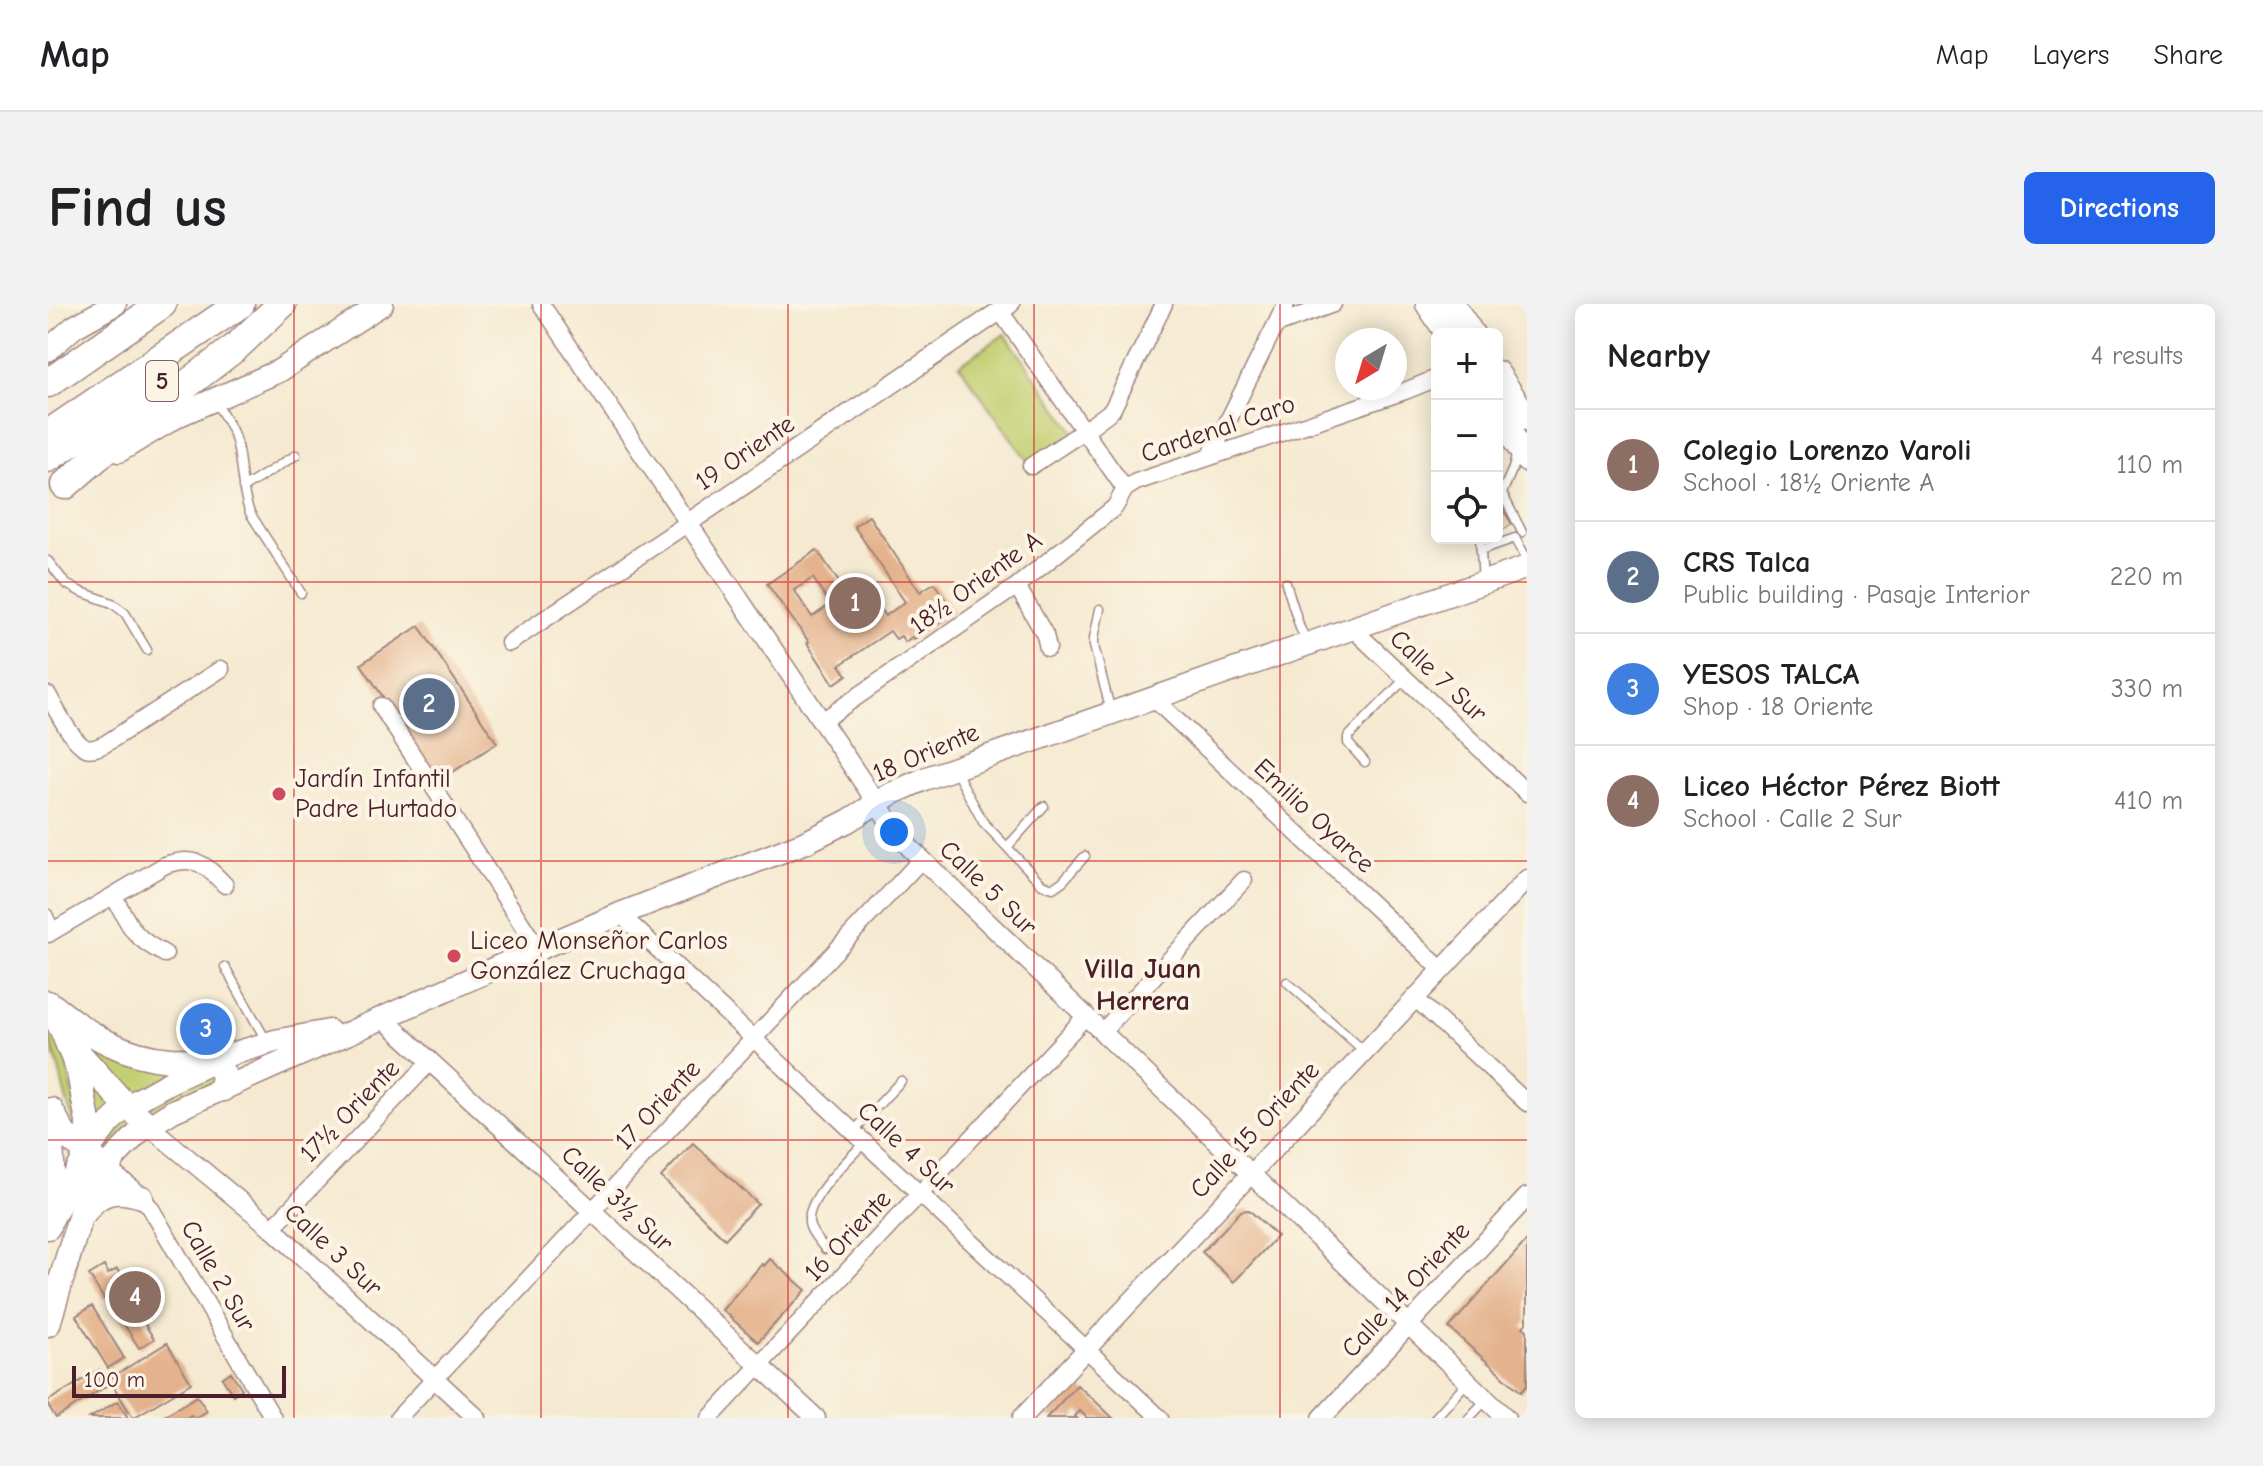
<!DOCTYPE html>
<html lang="en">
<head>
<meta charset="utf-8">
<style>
	:root { --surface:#fff; --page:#f2f2f2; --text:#202124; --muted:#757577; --line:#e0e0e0; --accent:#2563eb }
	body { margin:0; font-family:"Comic Neue",sans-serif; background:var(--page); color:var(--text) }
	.controls { position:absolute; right:24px; top:24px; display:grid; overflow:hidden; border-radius:12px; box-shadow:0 4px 20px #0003 }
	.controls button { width:72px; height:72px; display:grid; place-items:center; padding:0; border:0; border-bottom:2px solid var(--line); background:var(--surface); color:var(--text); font:40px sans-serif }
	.compass { position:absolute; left:1287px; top:24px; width:72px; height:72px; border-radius:50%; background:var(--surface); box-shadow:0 4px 20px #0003; rotate:218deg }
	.scale { position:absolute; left:24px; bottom:20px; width:214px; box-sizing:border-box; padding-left:8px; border:4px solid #4a1f2b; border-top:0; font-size:22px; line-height:28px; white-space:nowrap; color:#4a1f2b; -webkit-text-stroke:6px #fcf5e5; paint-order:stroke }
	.you { position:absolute; left:846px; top:528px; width:28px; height:28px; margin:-20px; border:6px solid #fff; border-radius:50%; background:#1a73e8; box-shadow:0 0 0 12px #1a73e833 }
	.badge { display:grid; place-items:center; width:52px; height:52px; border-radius:50%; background:var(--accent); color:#fff; font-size:26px; font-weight:700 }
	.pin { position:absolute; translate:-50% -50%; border:4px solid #fff; box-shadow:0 2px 8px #0006 }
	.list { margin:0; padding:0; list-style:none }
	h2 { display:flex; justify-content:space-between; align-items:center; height:104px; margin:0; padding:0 32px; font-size:34px }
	h2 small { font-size:26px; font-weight:400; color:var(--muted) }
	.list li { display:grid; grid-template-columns:52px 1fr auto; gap:24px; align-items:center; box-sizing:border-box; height:112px; padding:0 32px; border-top:2px solid var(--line) }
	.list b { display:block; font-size:30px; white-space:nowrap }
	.list p { margin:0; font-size:26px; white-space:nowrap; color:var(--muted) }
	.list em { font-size:26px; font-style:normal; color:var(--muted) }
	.icon { flex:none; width:44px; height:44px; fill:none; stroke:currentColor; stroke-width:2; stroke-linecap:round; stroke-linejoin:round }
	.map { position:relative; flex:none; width:1479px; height:1114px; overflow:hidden; border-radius:12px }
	header { display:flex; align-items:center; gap:48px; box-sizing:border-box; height:112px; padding:0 40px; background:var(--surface); border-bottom:2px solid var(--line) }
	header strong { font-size:38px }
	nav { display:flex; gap:44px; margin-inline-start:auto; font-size:28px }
	.intro { display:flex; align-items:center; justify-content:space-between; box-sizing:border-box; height:192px; padding:0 48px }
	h1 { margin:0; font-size:56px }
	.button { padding:20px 36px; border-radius:12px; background:var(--accent); color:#fff; font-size:28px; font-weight:700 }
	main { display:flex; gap:48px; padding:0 48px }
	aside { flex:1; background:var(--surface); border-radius:12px; box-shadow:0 4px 20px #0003 }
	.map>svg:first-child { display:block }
	.green { fill:#c2cf71; stroke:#86774e; stroke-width:2 }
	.building { fill:#e4b28c }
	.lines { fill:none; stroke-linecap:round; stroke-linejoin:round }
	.service-casing { stroke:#a0847e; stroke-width:11 }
	.minor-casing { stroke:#a0847e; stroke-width:19 }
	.tertiary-casing { stroke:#a0847e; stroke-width:21 }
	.secondary-casing { stroke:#a0847e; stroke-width:25 }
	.primary-casing { stroke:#a0847e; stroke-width:27 }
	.motorway-casing { stroke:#a0847e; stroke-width:31 }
	.service { stroke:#fff; stroke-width:8 }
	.minor { stroke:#fff; stroke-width:16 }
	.tertiary { stroke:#fff; stroke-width:18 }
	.secondary { stroke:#fff; stroke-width:22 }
	.primary { stroke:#fff; stroke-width:24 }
	.motorway { stroke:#fff; stroke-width:28 }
	.grid { fill:none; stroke:#d62828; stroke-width:2; stroke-opacity:0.55 }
	.poi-dot { fill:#d1495b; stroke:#fcf5e5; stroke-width:3 }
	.labels { text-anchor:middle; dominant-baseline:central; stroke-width:8; stroke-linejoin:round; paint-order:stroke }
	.shield { fill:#fcf5e5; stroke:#7f5f63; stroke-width:2 }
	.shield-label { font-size:24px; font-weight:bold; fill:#4a1f2b }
	.street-label { font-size:26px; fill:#4a1f2b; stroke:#fcf5e5 }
	.poi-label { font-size:26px; fill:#4a1f2b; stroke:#fcf5e5; text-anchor:start }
	.neighbourhood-label { font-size:28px; font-weight:bold; fill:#4a1f2b; stroke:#fcf5e5 }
</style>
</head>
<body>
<header>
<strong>Map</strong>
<nav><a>Map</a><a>Layers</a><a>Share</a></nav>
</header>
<div class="intro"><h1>Find us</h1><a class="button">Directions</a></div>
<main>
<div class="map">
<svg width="1479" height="1114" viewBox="0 0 1479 1114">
	<rect width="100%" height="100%" fill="#fcf5e5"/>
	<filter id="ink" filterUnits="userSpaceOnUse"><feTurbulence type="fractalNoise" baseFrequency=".0125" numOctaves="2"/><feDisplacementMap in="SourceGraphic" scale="16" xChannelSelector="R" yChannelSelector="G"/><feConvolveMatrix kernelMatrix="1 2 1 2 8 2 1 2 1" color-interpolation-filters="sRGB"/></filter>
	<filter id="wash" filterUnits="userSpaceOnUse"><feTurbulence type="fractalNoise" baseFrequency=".006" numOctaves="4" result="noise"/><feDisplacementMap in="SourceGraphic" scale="32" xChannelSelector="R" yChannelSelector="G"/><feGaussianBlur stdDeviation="1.8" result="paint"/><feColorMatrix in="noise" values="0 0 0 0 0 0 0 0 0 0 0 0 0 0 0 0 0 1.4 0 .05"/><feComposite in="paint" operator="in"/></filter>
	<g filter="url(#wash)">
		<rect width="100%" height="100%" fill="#f5ead1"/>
		<!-- green -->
		<path class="green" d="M 957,30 L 1027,129 L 981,159 L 911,61 Z
			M 0,715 L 15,743 L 34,832 C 20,810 17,789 11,765 C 6,747 0,733 0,715 Z
			M 38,740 L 133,760 L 171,775 L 64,845 L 52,836 Z"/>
		<g id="blocks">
			<!-- building -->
			<path class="building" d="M 1449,196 L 1464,220 L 1449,230 Z
				M 821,212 L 872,288 L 886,279 L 906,308 L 866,335 L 864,333 L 857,338 L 853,332 L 848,335 L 842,327 L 792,361 L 799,371 L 786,380 L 759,339 L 761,338 L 719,280 L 769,246 L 797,287 L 781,298 L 765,274 L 746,286 L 764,313 L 814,279 L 837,312 L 857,298 L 806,222 Z
				M 371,322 L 449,439 L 391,477 L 313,360 Z
				M 645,839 L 710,900 L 677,935 L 613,873 Z
				M 1201,906 L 1229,932 L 1186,978 L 1154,948 L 1193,907 Z
				M 1479,936 L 1479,1018 L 1475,1023 L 1479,1026 L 1479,1081 L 1473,1088 L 1401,1024 Z
				M 722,955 L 758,986 L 710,1038 L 674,1006 L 714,960 L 716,962 Z
				M 56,962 L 60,970 L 69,965 L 83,987 L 78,990 L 106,1035 L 91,1044 L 59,993 L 56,995 L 41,971 Z
				M 44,1002 L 76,1054 L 60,1064 L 28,1012 Z
				M 119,1039 L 143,1079 L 85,1114 L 61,1075 Z
				M 51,1066 L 60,1081 L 8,1114 L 0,1101 L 0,1097 Z
				M 183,1068 L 194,1085 L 185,1091 L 174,1074 Z
				M 1029,1081 L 1044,1094 L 1065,1114 L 1039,1114 L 1032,1107 L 1027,1112 L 1029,1114 L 998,1114 Z
				M 149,1092 L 159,1107 L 148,1114 L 143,1111 L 138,1114 L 113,1114 Z
				M 70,1097 L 80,1114 L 42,1114 Z"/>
		</g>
	</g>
	<g filter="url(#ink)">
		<use href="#blocks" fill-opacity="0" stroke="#a0847e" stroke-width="2"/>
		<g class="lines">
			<defs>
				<path id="service" d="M 166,96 C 175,110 185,124 189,141 C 194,164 193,187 202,209 L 253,289
					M 195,184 L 248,151
					M 1449,184 L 1454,189 L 1465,164 L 1469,148
					M 1454,189 L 1474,228
					M 1432,234 L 1435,277
					M 1433,246 L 1467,234 L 1479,255
					M 0,257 L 18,280 L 31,287 L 64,299 L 77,309 L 99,346
					M 1238,279 L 1252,324 L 1260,339
					M 1052,305 L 1046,334 L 1046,342 L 1063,408
					M 1317,458 L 1300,439 L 1300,433 L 1357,375
					M 906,464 L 935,518 L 994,580 L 1005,584 L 1015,577 L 1037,552
					M 960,542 L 996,502
					M 0,610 L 7,625
					M 177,663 L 219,738
					M 1239,678 L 1316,747
					M 805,828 L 853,777
					M 777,945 C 772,938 765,931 762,923 C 753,899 800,856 816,839
					M 1387,1114 L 1420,1077
					M 1421,1114 L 1439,1095"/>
				<path id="minor" d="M 952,7 L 1077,185
					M 1228,21 L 1285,0
					M 1163,151 L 1238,0
					M 983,162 L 1036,127 L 1064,106 L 1116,0
					M 969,282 L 997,331 L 1000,344
					M 1304,324 L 1479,489
					M 461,339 L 640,219 L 493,0
					M 0,391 C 8,405 24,438 38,444 C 45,446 51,443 57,440 L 173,365
					M 1105,394 L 1394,666
					M 333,402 L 490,645
					M 774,417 L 969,282 L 1067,203 L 1077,185 L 1088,178 L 1357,87 L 1389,74
					M 66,592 C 82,623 85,634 117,650
					M 572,610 L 1112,1114
					M 0,630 L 117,561 C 147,551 156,559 177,581
					M 1367,694 L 1479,799
					M 1054,728 L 1196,576
					M 59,865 L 86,885 L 102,903 L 225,1114
					M 224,924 L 382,758
					M 350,1114 L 873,556
					M 662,1114 L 1037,713"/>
				<path id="tertiary" d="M 962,0 L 640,219 L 841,517 L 862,544 L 1458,1114
					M 334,713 L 768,1114
					M 101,822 L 224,924 L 429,1114
					M 974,1114 L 1479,575
					M 1274,1114 L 1479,893"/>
				<path id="secondary" d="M 0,46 L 26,23 L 67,0
					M 71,147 L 131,111 L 231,67 L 334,0
					M 43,902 C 58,885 75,887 94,893
					M 38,908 L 67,853 L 90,829 L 125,807 L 490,645 L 572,610 L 758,538 L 800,517 L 843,490 L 876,475 L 1479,263
					M 4,915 L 38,849 L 62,818 L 79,802 L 122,778 L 177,752 L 227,737 L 281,727"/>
				<path id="primary" d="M 1380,0 L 1400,30
					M 1404,0 L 1424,30
					M 1449,69 L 1479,114
					M 1449,107 L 1479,156
					M 0,699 L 14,726 L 31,768 L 40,818 L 39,885 L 31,916 L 0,1020
					M 5,702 C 41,731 75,752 122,756 C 136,757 150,755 165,757 L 175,769 L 175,785
					M 29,747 L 71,794 L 101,822
					M 3,806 L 16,830 L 59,865
					M 0,807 C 5,846 6,884 0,923"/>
				<path id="motorway" d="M 0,79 L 114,0
					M 0,130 L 192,0
					M 0,154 L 119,74
					M 17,181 L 87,120 L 188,43 L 234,0"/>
			</defs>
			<!-- service casing -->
			<use href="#service" class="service-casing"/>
			<!-- minor casing -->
			<use href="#minor" class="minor-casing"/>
			<!-- tertiary casing -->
			<use href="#tertiary" class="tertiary-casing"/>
			<!-- secondary casing -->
			<use href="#secondary" class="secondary-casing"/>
			<!-- primary casing -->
			<use href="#primary" class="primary-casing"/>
			<!-- motorway casing -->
			<use href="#motorway" class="motorway-casing"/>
			<!-- service -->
			<use href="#service" class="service"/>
			<!-- minor -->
			<use href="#minor" class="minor"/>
			<!-- tertiary -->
			<use href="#tertiary" class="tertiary"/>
			<!-- secondary -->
			<use href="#secondary" class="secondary"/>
			<!-- primary -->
			<use href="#primary" class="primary"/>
			<!-- motorway -->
			<use href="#motorway" class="motorway"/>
		</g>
	</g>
	<!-- grid -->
	<path class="grid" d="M 246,0 L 246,1114M 493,0 L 493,1114M 740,0 L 740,1114M 986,0 L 986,1114M 1232,0 L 1232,1114M 0,278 L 1479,278M 0,557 L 1479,557M 0,836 L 1479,836"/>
	<!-- markers -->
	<g class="poi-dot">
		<circle cx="231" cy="490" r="8"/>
		<circle cx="406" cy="652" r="8"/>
	</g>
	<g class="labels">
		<!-- shield labels -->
		<rect class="shield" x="98" y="57" width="32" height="40" rx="6"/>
		<g class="shield-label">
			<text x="114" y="77">5</text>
		</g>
		<!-- street labels -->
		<g class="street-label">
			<text transform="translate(1170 125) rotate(-19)">Cardenal Caro</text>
			<text transform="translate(697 149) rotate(-34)">19 Oriente</text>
			<text transform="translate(928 279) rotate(-36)">18½ Oriente A</text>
			<text transform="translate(1390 372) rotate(43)">Calle 7 Sur</text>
			<text transform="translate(878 449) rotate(-23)">18 Oriente</text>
			<text transform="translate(1266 512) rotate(43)">Emilio Oyarce</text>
			<text transform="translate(940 584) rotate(44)">Calle 5 Sur</text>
			<text transform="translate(610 801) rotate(-47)">17 Oriente</text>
			<text transform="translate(302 807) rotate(-46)">17½ Oriente</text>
			<text transform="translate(1207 826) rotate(-47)">Calle 15 Oriente</text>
			<text transform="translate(858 844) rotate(43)">Calle 4 Sur</text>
			<text transform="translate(569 895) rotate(43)">Calle 3½ Sur</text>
			<text transform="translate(800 932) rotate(-47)">16 Oriente</text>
			<text transform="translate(285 946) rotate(43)">Calle 3 Sur</text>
			<text transform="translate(170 972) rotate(60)">Calle 2 Sur</text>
			<text transform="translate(1358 986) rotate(-47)">Calle 14 Oriente</text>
		</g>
		<!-- poi labels -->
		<g class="poi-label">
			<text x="247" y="475">Jardín Infantil<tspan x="247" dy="30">Padre Hurtado</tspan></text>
			<text x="422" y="637">Liceo Monseñor Carlos<tspan x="422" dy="30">González Cruchaga</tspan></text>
		</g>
		<!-- neighbourhood labels -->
		<g class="neighbourhood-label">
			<text x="1095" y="665">Villa Juan<tspan x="1095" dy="32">Herrera</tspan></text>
		</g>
	</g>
</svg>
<div class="controls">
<button>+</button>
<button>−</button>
<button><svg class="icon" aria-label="locate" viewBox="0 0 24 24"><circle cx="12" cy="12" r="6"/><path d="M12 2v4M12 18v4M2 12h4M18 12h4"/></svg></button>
</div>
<svg class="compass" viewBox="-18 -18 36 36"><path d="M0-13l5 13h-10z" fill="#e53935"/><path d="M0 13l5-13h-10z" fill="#757577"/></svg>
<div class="scale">100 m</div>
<div class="you"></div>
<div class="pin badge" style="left:807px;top:299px;background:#8d6e63">1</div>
<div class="pin badge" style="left:381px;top:400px;background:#5c6f8a">2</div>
<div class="pin badge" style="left:158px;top:725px;background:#3f7fe0">3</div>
<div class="pin badge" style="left:87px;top:993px;background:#8d6e63">4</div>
</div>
<aside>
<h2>Nearby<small>4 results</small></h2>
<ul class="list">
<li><span class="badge" style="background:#8d6e63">1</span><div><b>Colegio Lorenzo Varoli</b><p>School · 18½ Oriente A</p></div><em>110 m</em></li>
<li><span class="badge" style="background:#5c6f8a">2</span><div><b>CRS Talca</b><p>Public building · Pasaje Interior</p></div><em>220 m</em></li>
<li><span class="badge" style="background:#3f7fe0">3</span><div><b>YESOS TALCA</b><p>Shop · 18 Oriente</p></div><em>330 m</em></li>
<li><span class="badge" style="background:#8d6e63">4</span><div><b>Liceo Héctor Pérez Biott</b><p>School · Calle 2 Sur</p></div><em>410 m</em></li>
</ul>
</aside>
</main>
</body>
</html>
